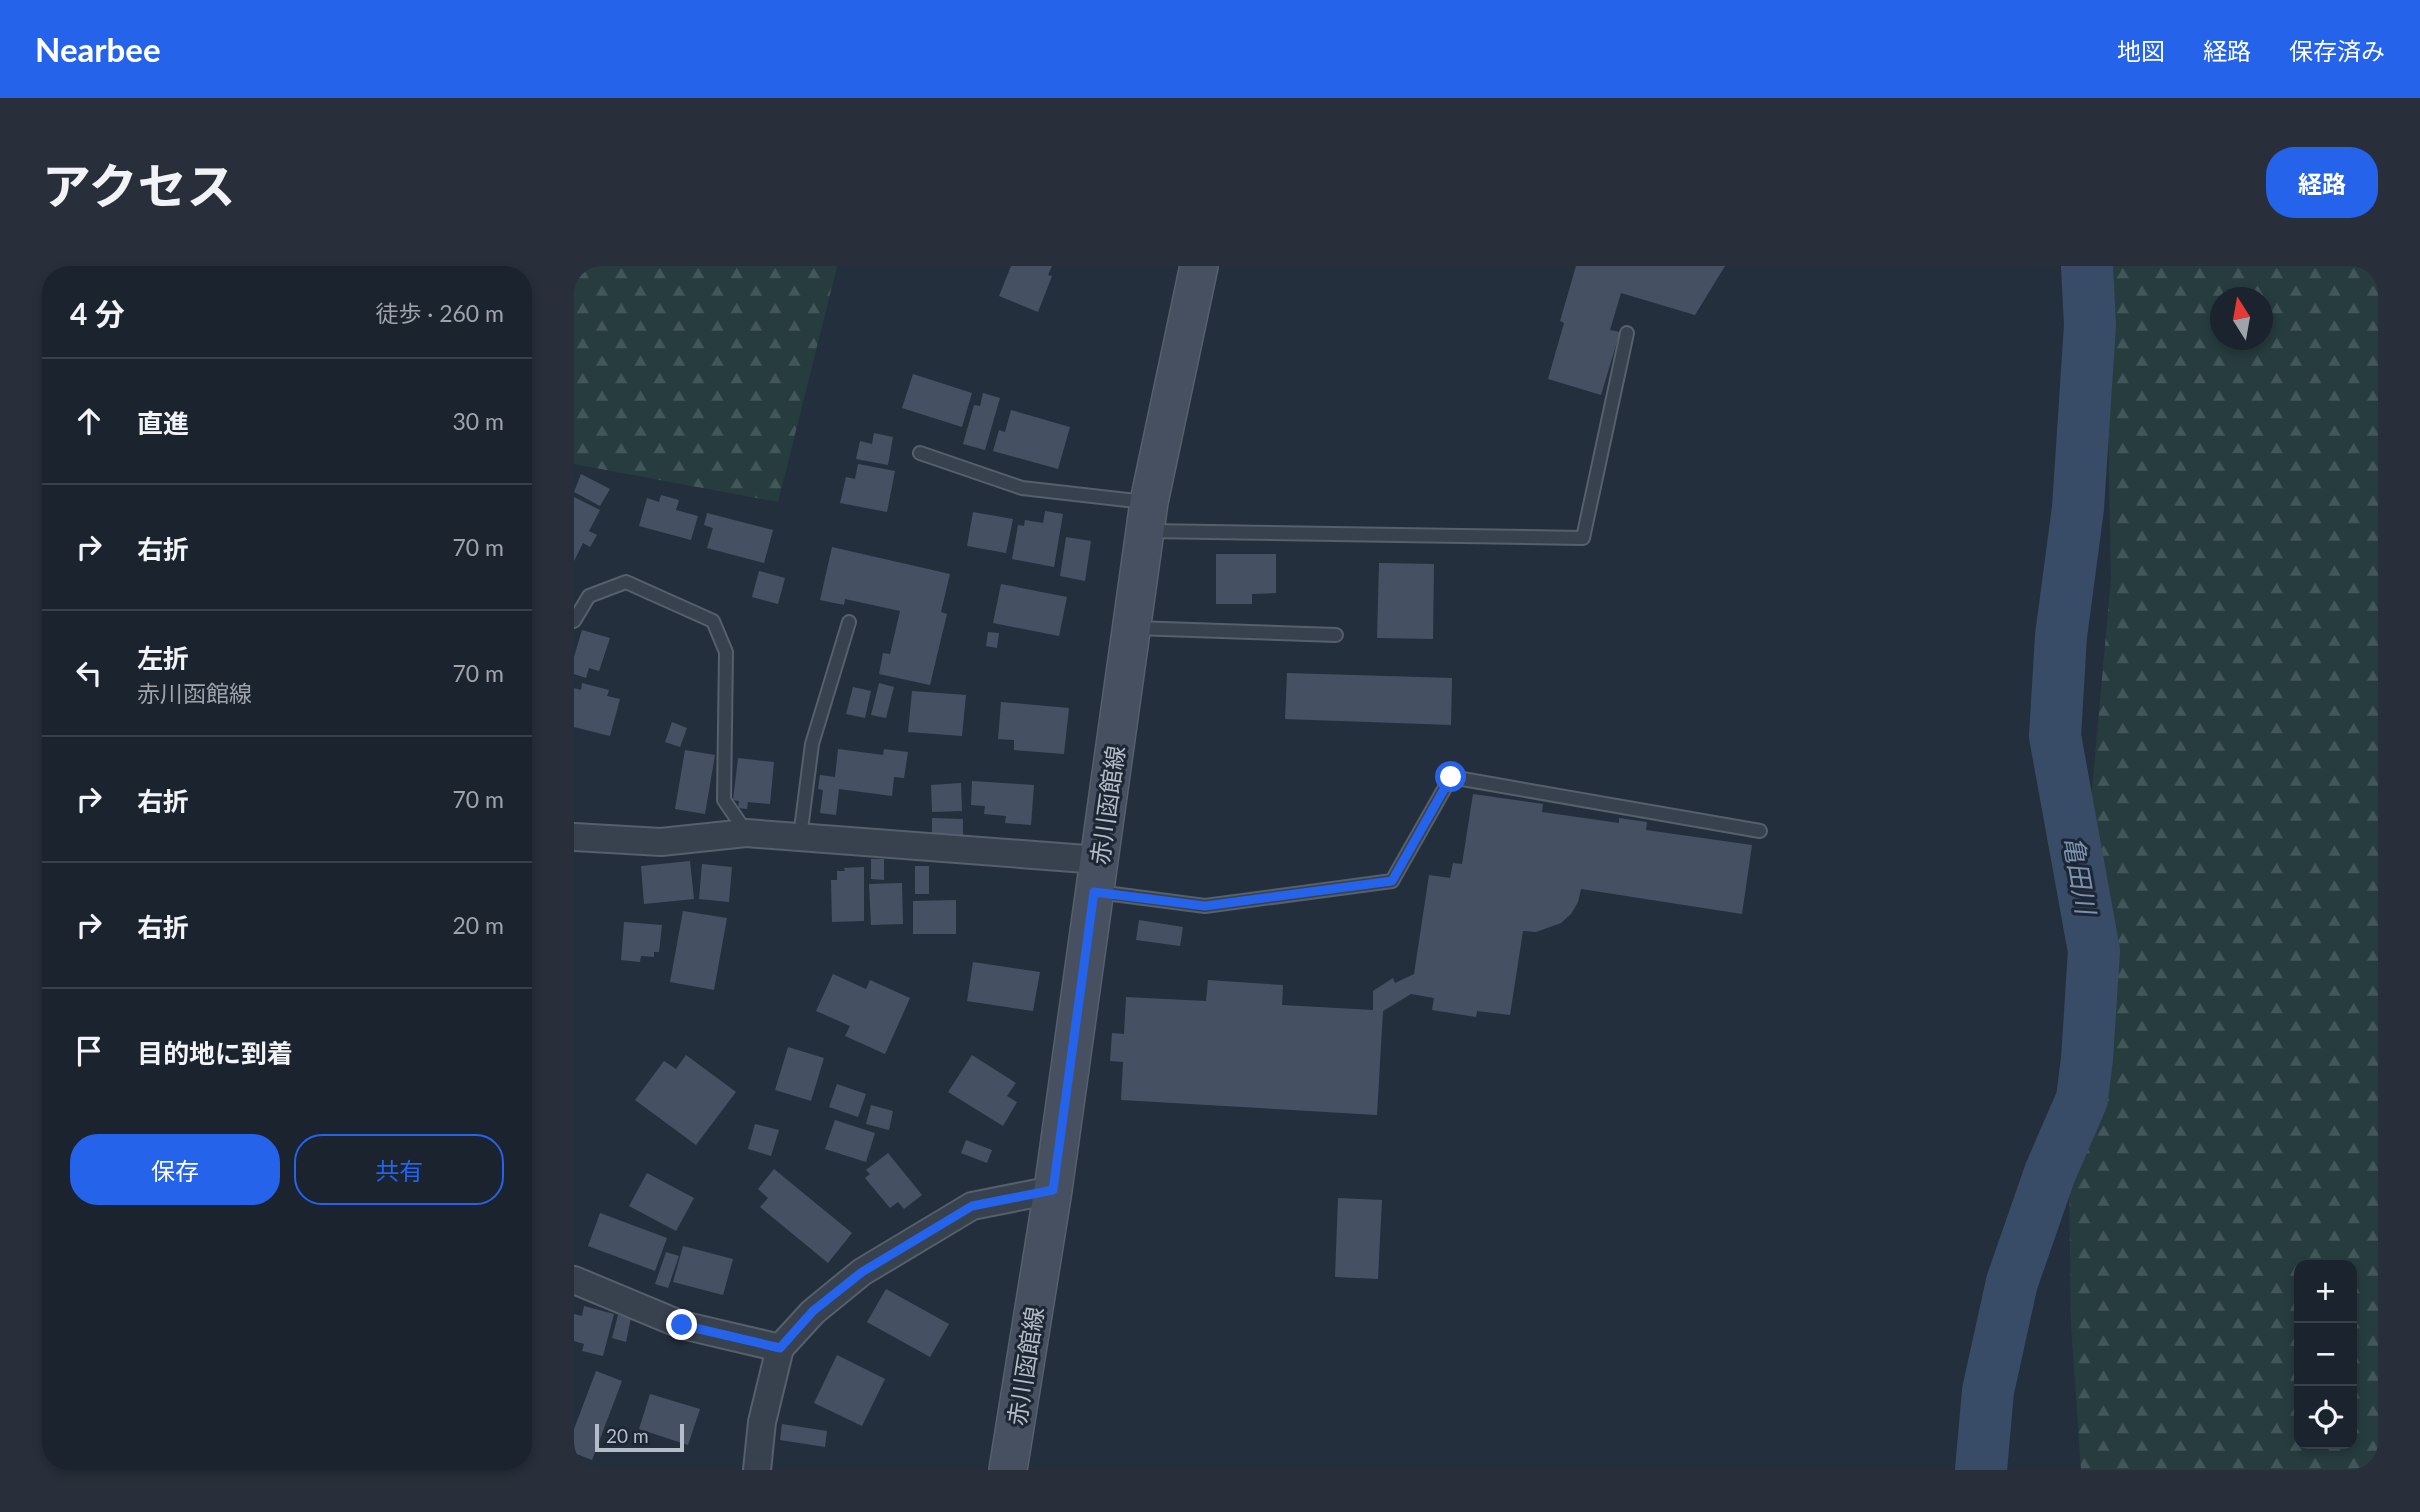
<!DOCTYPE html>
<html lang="ja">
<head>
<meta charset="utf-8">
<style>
	:root { --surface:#1b232e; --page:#282f3a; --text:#f1f3f6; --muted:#a0a4aa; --line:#39404a; --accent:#2563eb }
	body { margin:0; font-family:Lato,"Noto Sans JP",sans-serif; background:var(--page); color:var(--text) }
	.controls { position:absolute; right:21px; bottom:21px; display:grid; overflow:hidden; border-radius:14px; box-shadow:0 4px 10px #0003 }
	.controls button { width:63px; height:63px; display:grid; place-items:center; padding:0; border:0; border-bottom:2px solid var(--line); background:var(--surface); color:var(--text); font:35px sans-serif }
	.compass { position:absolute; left:1636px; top:21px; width:63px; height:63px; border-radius:50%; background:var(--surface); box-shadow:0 4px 10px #0003; rotate:349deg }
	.scale { position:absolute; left:21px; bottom:18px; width:89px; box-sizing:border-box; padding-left:7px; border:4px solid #b4bcc9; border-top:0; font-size:19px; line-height:24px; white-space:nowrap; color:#b4bcc9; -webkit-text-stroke:5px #1d2633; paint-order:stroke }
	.stop { position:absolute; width:21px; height:21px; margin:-16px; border:5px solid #2563eb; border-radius:50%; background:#fff }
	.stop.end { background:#2563eb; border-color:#fff; box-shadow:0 2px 7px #0008 }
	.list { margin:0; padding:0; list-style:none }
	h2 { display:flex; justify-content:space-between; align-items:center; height:91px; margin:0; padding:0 28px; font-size:30px }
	h2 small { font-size:23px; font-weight:400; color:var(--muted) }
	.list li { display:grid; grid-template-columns:46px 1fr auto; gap:21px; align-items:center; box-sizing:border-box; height:126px; padding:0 28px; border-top:2px solid var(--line) }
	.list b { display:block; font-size:26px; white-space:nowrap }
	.list p { margin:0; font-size:23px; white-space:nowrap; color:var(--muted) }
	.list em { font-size:23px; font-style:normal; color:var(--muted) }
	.actions { display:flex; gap:14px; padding:21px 28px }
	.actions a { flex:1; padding:16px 0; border:2px solid var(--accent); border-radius:28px; text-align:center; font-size:24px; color:var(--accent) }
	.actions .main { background:var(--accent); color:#fff }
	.icon { flex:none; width:38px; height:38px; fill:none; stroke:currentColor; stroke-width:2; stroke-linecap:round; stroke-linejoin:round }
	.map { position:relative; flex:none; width:1804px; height:1204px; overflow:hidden; border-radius:28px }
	header { display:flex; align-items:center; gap:42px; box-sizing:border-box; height:98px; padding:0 35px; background:var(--accent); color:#fff }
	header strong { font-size:33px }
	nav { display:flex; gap:38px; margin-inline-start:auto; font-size:24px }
	.intro { display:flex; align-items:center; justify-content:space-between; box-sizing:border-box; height:168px; padding:0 42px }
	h1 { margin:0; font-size:49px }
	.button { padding:18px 32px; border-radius:28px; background:var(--accent); color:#fff; font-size:24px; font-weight:700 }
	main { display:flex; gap:42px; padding:0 42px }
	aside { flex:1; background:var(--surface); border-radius:28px; box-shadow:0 4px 10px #0003 }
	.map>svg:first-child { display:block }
	.forest { fill:url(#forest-firs); fill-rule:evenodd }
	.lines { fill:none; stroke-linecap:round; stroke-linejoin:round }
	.river { stroke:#394c67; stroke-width:52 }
	.building { fill:#455162 }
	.lane-casing { stroke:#565f6c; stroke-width:16 }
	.street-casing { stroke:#565f6c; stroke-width:30 }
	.secondary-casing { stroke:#565f6c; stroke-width:40 }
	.lane { stroke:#38414e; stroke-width:12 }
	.street { stroke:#38414e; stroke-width:26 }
	.secondary { stroke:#465061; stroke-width:37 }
	.route { stroke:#2563eb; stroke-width:9 }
	.labels { text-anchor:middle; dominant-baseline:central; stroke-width:6; stroke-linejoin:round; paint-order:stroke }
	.street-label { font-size:24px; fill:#b4bcc9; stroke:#1d2633 }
	.water-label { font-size:26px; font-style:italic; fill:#7c92b1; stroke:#1d2633 }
</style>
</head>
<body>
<header>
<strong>Nearbee</strong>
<nav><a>地図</a><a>経路</a><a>保存済み</a></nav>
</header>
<div class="intro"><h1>アクセス</h1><a class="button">経路</a></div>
<main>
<aside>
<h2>4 分<small>徒歩 · 260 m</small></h2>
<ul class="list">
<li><svg class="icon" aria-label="ahead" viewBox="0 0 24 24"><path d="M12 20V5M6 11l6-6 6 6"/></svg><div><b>直進</b></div><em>30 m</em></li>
<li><svg class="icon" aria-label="right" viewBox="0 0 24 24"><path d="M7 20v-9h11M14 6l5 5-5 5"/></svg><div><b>右折</b></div><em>70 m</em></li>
<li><svg class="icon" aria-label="left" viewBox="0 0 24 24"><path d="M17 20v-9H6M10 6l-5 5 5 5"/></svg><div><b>左折</b><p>赤川函館線</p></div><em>70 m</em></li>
<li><svg class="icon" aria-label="right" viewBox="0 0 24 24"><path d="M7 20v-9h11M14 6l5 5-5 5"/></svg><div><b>右折</b></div><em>70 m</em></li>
<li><svg class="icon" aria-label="right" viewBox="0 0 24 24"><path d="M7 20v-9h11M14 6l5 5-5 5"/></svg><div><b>右折</b></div><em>20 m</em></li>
<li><svg class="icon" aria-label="arrive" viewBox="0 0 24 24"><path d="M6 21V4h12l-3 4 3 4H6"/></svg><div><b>目的地に到着</b></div></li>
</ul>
<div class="actions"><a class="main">保存</a><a>共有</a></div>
</aside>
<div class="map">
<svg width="1804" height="1204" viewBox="0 0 1804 1204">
	<defs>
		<pattern id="forest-firs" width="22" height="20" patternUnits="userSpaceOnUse" patternTransform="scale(1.75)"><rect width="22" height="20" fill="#263c3f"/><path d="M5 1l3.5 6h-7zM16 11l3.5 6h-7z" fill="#435659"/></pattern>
	</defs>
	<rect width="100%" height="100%" fill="#242f3e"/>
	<!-- forest -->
	<path class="forest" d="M 0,0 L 263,0 L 204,236 L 0,198 Z
		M 1531,0 L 1804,0 L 1804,1204 L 1507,1204 L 1497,1058 L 1494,841 L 1511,603 L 1537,312 ZM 1646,32 L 1688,32 L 1688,74 L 1646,74 ZM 1725,999 L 1778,999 L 1778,1178 L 1725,1178 Z"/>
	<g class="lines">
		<!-- river -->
		<path class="river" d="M 1407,1204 L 1414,1125 L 1438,1016 L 1476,907 L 1508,833 L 1513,793 L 1520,685 L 1481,470 L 1487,370 L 1504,242 L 1516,59 L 1513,0"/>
	</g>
	<!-- building -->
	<path class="building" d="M 437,0 L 478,0 L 474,9 L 478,10 L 464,46 L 425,30 Z
		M 1002,0 L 1151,0 L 1121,49 L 1047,27 L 1036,64 L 1046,66 L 1027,129 L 974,113 L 990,57 L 986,55 Z
		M 339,108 L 398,127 L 388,161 L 328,142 Z
		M 409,127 L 426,132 L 411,184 L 389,178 L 400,139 L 406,140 Z
		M 437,144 L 496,161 L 484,203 L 419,185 L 425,164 L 431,166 Z
		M 300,167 L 319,171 L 314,199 L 282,193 L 286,175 L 298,178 Z
		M 284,198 L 321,205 L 313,246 L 266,237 L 272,211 L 281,213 Z
		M 7,208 L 36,223 L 26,240 L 0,226 Z
		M 87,229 L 105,234 L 102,244 L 124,250 L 117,274 L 65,260 L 73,232 L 85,236 Z
		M 0,231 L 26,244 L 15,265 L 23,269 L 16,281 L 9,277 L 0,295 Z
		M 471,245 L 489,248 L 480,301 L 438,293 L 444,259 L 450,260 L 451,254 L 469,257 Z
		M 399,246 L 439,253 L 432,287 L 393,280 Z
		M 133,247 L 199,264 L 190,297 L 133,282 L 139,262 L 130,259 Z
		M 492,271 L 517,275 L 511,315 L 486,310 Z
		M 258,281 L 376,308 L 367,346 L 373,348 L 356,419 L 305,408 L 309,387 L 316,388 L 326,345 L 271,333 L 270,339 L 246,334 Z
		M 642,288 L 702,288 L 702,327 L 678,328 L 678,338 L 642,338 Z
		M 805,297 L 860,298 L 859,373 L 803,372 Z
		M 185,305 L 211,312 L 204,338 L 178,331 Z
		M 427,318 L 493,331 L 485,370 L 419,357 Z
		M 8,364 L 36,372 L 25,405 L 15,402 L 12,412 L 0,408 L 0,391 Z
		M 414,366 L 425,367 L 423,382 L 412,380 Z
		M 713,407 L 878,412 L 877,459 L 711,453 Z
		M 8,417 L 35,424 L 33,430 L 46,433 L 36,470 L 0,461 L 0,422 L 7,424 Z
		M 305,417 L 320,421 L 312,452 L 297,449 Z
		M 279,421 L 297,425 L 291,452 L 272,448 Z
		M 338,425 L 392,429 L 388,470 L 334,466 Z
		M 427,436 L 495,442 L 490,488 L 440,484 L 440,474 L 424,473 Z
		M 98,456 L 113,462 L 106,481 L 91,476 Z
		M 264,483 L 309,489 L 310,483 L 334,486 L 330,512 L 320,511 L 318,530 L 265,523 L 262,549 L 246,547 L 249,524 L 244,523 L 246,509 L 261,511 Z
		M 111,484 L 141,489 L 131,548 L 101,543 Z
		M 164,492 L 200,496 L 196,538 L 174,536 L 173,543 L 164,542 L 165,535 L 159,534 Z
		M 398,515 L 460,519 L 457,559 L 431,557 L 432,550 L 410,548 L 411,540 L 397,539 Z
		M 387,517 L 388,545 L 358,546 L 357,519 Z
		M 899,528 L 969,538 L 968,546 L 1045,557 L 1045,552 L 1073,556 L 1072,564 L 1178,579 L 1168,648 L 1007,623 L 1004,636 L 997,648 L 987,657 L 962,666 L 949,665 L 936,749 L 903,745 L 902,751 L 858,744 L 860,732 L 837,728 L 809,745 L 803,849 L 547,834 L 549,796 L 536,795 L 538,767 L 550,768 L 552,731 L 632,735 L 634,714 L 709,719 L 708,739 L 799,744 L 799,725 L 819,712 L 821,717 L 840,708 L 855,609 L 876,612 L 879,597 L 888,598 Z
		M 358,552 L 389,553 L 389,571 L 358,570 Z
		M 297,593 L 310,593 L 310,614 L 297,613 Z
		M 116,595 L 120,633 L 70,638 L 67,600 Z
		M 128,598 L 158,601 L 155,636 L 125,633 Z
		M 341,600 L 355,600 L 355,628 L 341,628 Z
		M 290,601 L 290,655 L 258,656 L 257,614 L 263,614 L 263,605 L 271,605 L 270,602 Z
		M 328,617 L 329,658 L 297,659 L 295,618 Z
		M 382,634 L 382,668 L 339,668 L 339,635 Z
		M 109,645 L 153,652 L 140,724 L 96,716 Z
		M 565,654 L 609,661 L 606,680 L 562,674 Z
		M 50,656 L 88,659 L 85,686 L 80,686 L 80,691 L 67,690 L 66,696 L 47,694 Z
		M 399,696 L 466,706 L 459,745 L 393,735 Z
		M 259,708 L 292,723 L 296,714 L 336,732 L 311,788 L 271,770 L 276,760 L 242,745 Z
		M 214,781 L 250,792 L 237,835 L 201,824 Z
		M 112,789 L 162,826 L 122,879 L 61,834 L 90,795 L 102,803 Z
		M 398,789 L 442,817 L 433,830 L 443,836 L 429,860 L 374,826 Z
		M 263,818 L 292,828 L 284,851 L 255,841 Z
		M 297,839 L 319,845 L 315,864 L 292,858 Z
		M 261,854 L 301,867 L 292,896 L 251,883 Z
		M 181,858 L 205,864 L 197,890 L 174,883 Z
		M 392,874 L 418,884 L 413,897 L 387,887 Z
		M 314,887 L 348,929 L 330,943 L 324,936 L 316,942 L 291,912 L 296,908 L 292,904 Z
		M 200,903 L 278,967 L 254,997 L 186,941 L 194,932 L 184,923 Z
		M 73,907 L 120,932 L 102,965 L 55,940 Z
		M 764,932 L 808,934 L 804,1013 L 761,1011 Z
		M 26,947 L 93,972 L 81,1005 L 14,980 Z
		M 109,980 L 159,993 L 149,1029 L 99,1016 Z
		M 92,986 L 105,990 L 94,1022 L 81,1018 Z
		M 312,1023 L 375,1058 L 356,1091 L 293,1056 Z
		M 10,1040 L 40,1048 L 29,1090 L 8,1085 L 10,1078 L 0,1075 L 0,1048 L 8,1050 Z
		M 44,1049 L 57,1052 L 52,1076 L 38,1072 Z
		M 263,1089 L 311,1113 L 288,1160 L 240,1137 Z
		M 22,1105 L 48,1115 L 18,1194 L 0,1187 L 0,1163 Z
		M 76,1128 L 126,1143 L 114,1179 L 65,1163 Z
		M 208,1158 L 253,1165 L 251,1181 L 206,1174 Z"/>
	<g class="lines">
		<defs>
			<path id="lane" d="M 346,187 L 448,222 L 571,236
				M 575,265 L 1009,272 L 1053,67
				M 0,355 L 15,330 L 52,316 L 139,355 L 152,386 L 150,534 L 172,566
				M 561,362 L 762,369
				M 226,571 L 238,478 L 275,356
				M 524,626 L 631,640 L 818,615 L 877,511 L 1186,565"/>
			<path id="street" d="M 0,571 L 87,576 L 172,567 L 525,594
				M 0,1014 L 108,1059 L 206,1082
				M 183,1204 L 188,1156 L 206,1082 L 239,1046 L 288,1006 L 398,940 L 479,924"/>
			<path id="secondary" d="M 434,1204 L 479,924 L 575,236 L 625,0"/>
		</defs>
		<!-- lane casing -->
		<use href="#lane" class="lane-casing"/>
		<!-- street casing -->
		<use href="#street" class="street-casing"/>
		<!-- secondary casing -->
		<use href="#secondary" class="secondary-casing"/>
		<!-- lane -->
		<use href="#lane" class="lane"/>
		<!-- street -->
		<use href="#street" class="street"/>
		<!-- secondary -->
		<use href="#secondary" class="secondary"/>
	</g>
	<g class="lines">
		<!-- route -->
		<path class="route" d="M 108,1059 L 206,1082 L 239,1045 L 288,1006 L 398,940 L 479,924 L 520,626 L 631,640 L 818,615 L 877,511"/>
	</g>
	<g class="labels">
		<!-- street labels -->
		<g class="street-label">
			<text transform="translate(533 539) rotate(-82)">赤川函館線</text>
			<text transform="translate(451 1100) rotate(-81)">赤川函館線</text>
		</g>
		<!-- water labels -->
		<g class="water-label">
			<text transform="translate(1506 609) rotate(80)">亀田川</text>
		</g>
	</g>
</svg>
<div class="controls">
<button>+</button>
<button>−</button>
<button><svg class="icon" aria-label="locate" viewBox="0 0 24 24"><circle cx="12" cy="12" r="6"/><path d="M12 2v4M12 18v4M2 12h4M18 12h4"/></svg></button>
</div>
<svg class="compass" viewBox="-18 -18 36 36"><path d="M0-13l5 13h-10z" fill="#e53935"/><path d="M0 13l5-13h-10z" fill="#a0a4aa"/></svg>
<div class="scale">20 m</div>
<div class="stop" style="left:877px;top:511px"></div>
<div class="stop end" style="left:108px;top:1059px"></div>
</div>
</main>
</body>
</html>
